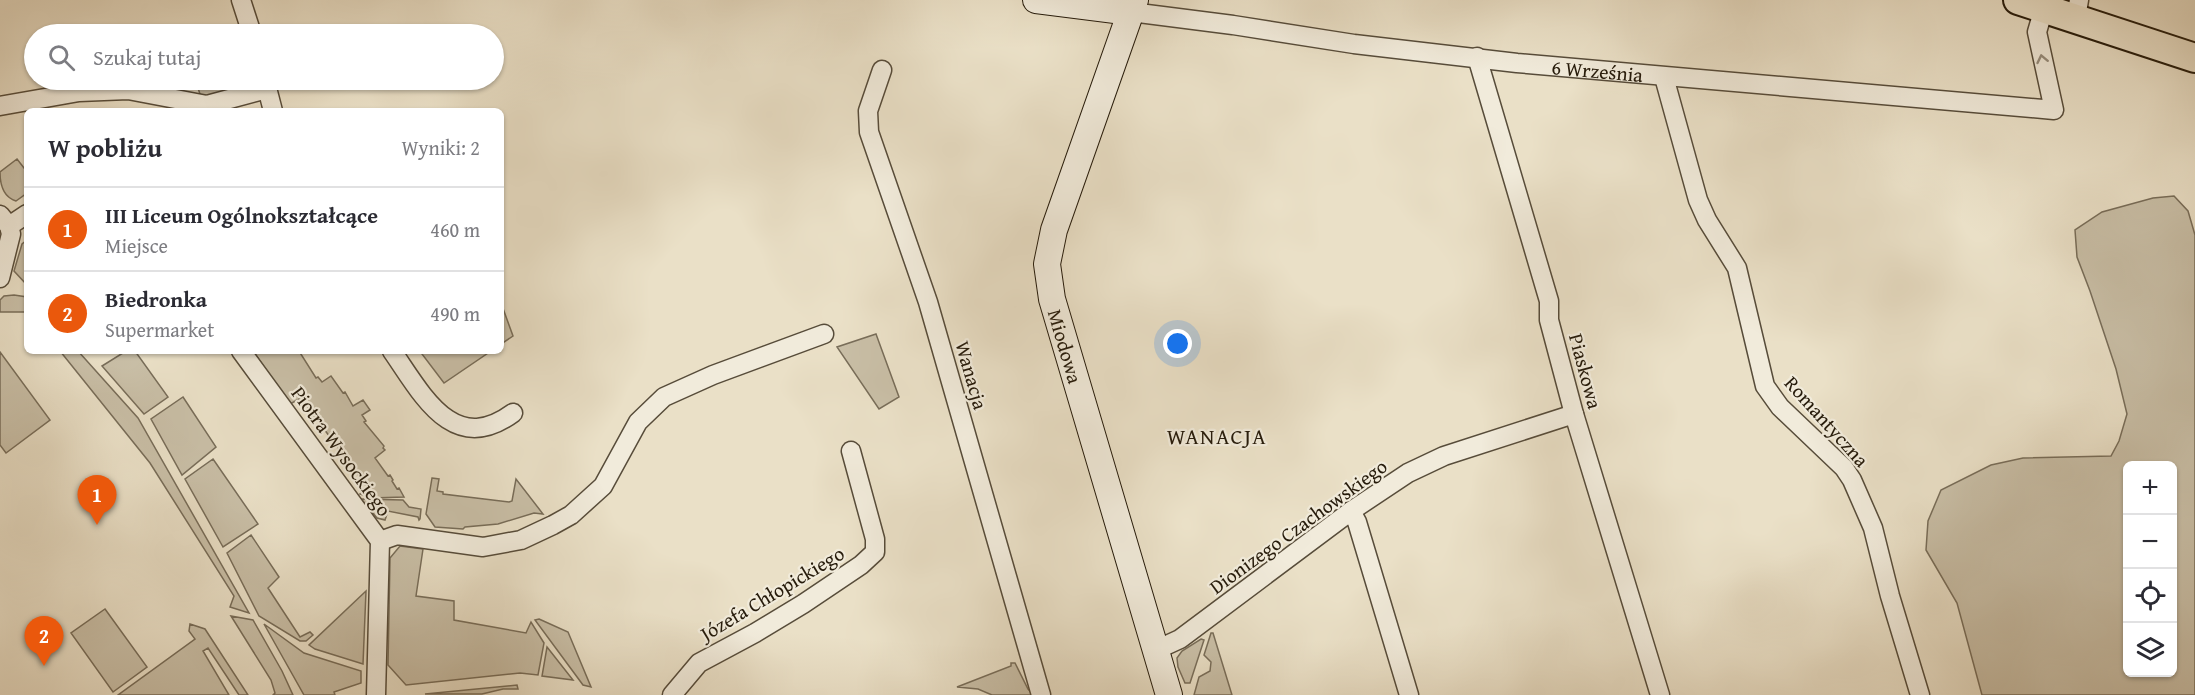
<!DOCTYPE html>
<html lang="pl">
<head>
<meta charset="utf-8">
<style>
	:root { --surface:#fff; --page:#f2f2f3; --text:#2b2b33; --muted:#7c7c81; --line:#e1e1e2; --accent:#ea580c }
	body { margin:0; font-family:"Gentium Book Plus",serif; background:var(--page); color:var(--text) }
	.controls { position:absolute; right:18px; bottom:18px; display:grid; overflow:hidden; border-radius:9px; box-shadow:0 2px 4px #0004 }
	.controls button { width:54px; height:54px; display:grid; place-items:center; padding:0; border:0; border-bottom:2px solid var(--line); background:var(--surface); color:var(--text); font:30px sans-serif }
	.you { position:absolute; left:1178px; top:344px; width:21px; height:21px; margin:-15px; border:4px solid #fff; border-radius:50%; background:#1a73e8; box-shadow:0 0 0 9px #1a73e833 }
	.badge { display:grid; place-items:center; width:39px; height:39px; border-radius:50%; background:var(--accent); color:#fff; font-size:20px; font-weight:700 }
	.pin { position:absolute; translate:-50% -50px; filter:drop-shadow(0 2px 3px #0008) }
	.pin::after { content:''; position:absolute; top:32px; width:21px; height:18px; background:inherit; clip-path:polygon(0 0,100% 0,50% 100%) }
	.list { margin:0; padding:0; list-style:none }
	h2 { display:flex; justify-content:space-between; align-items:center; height:78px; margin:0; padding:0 24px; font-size:26px }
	h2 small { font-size:20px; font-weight:400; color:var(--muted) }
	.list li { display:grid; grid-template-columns:39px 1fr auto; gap:18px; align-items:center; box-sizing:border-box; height:84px; padding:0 24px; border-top:2px solid var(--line) }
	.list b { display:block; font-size:22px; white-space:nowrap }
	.list p { margin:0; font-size:20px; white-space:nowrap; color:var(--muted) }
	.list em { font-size:20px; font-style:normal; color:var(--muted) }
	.icon { flex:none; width:33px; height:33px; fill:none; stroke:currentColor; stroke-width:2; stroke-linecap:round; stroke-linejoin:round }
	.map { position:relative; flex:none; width:2195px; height:695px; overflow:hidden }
	.search { position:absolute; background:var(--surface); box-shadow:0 2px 4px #0004; left:24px; top:24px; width:480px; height:66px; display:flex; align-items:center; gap:15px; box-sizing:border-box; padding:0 21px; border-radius:33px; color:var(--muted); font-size:22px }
	.panel { position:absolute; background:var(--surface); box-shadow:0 2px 4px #0004; left:24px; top:108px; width:480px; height:246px; border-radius:9px }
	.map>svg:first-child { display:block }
	.green { fill:#c9bfa7; stroke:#786d59; stroke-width:1.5; fill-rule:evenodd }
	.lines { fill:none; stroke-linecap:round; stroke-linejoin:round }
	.street-casing { stroke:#574c3a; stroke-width:21 }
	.secondary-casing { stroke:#261b0b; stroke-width:28 }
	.primary-casing { stroke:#261b0b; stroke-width:32 }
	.street { stroke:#f1ebdb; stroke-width:18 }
	.secondary { stroke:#f1ebdb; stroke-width:26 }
	.primary { stroke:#eae0c7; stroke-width:28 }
	.oneway { stroke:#968d7d }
	.labels { text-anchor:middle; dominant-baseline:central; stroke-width:4.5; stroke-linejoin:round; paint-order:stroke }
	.street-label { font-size:20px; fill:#261b0b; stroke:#f1ebdb }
	.quarter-label { font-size:22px; letter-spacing:1.5px; fill:#261b0b; stroke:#f1ebdb }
</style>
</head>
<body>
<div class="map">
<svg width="2195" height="695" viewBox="0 0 2195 695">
	<rect width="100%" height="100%" fill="#eae0c7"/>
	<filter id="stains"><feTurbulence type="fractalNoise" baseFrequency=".00333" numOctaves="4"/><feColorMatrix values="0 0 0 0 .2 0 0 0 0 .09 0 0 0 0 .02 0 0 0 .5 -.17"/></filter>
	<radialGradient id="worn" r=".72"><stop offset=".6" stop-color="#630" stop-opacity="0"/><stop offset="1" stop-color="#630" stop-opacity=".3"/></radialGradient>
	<!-- green -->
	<path class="green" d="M 207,80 L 251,80 L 252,85 L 201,97 L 196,82 Z
		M 17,159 L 24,168 L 27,166 L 27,193 L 16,201 C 3,197 0,184 0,172 Z
		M 2174,196 L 2188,211 L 2195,235 L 2195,695 L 1982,695 L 1957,603 L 1926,550 L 1928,521 L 1941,490 L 1991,465 L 2023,458 L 2111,456 L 2119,441 L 2127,414 L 2116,369 L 2090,291 L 2077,257 L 2075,230 L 2102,212 L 2153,198 ZM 2128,466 L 2172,466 L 2172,672 L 2128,672 Z
		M 27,240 L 27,285 L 14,271 L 22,244 Z
		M 14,295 L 27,297 L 27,312 L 0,312 L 0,300 L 4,296 Z
		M 501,303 L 513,336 L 501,344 Z
		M 876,334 L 899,397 L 879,409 L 837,347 Z
		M 60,351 L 78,351 L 138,418 L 249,613 L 230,607 L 234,596 L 150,463 Z
		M 126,351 L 135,351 L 168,397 L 144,414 L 102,366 Z
		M 253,351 L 299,351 L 316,378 L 318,377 L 322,382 L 331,376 L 343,393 L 345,392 L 353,406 L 363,400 L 370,410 L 362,415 L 366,421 L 364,422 L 384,446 L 383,448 L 385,450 L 375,458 L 388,476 L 390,475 L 393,480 L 392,481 L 397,489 L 399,488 L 404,497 L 371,498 L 360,494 L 367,487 L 301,398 L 290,404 Z
		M 427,351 L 491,351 L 444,383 L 422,354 Z
		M 0,352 L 50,420 L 6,453 L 0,445 Z
		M 183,397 L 216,447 L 182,475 L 151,419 Z
		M 213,459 L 258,524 L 223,547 L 185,479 Z
		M 432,478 L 439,479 L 437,491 L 443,492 L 443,494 L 509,502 L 512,501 L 516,479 L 543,514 L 534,513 L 498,524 L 465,527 L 463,529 L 435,527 L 426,514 Z
		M 361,499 L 403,500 L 409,507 L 421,509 L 420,519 L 419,520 L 418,517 L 388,511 L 385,520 L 377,518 Z
		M 251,535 L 279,577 L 268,588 L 300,637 L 310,632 L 313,635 L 306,641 L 300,641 L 259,616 L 227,553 Z
		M 400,546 L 423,549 L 416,596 L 454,601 L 454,620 L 526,633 L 531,622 L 544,643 L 538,675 L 520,673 L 406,685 L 388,665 L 390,558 Z
		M 366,591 L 363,664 L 315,649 L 309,645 Z
		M 105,609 L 147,667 L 113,692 L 71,633 Z
		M 231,616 L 253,620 L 282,671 L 293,695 L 273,695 L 275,693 L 271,680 Z
		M 539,619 L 568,632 L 591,687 L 583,685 L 535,620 Z
		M 190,624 L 205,629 L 248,695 L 239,695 L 208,648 L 203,651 L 229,695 L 118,695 L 195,639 L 189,631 Z
		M 264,624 L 304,653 L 361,671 L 361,683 L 334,692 L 335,695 L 304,695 Z
		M 1211,633 L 1213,633 L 1232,695 L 1194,695 L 1199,677 L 1210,671 L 1211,662 L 1204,655 Z
		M 1201,639 L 1204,640 L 1190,683 L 1185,683 L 1178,667 L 1177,658 L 1182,651 Z
		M 547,647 L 573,680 L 542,676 Z
		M 1011,663 L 1015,663 L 1028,689 L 1034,695 L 992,695 L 978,689 L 957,687 L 1011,666 Z
		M 517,685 L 518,689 L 503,689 L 482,694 L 425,694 Z"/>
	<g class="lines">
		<defs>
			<g id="street">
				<path d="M 241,0 L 252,34"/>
				<path id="s1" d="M 1131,12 L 1233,25 L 1354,44 L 1517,63 L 2054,110 L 2037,32 L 2044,8"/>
				<path d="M 2076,18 L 2079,0"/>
				<path d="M 1477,57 L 1549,301 L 1549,320 L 1574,414 L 1660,695"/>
				<path d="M 882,70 L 868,111 L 869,132 L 928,302 L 1041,695"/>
				<path d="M 1664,77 L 1698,200 L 1707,220 L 1737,268 L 1765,386 L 1780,407 L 1844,468 L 1852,480 L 1873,528 L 1890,596 L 1920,695"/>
				<path d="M 265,80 L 273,111"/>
				<path d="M 0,106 L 79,92 L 128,90 L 207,105 L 267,89"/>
				<path d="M 0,215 L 9,226 L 11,234 L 0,278"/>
				<path d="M 9,226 L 27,214"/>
				<path d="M 241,351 L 380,541 L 376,695"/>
				<path d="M 392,351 C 422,394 453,457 513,413"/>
				<path d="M 1351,511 L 1357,522 L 1409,695"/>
				<path d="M 380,541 L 397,535 L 483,547 L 521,540 L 553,525 L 571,515 L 603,486 L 638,422 L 664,397 L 713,375 L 824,334"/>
				<path d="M 1156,650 L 1180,639 L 1351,511 L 1408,473 L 1444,456 L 1574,414"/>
				<path d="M 672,695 L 699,663 L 755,633 L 803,604 L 861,565 L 875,552 L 875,539 L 851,451"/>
			</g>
			<g id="secondary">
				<path d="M 1036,0 L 1131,12"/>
				<path id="s2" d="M 1135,0 L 1054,230 L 1047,264 L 1052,299 L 1169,695"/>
			</g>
			<path id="primary" d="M 2018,0 L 2195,58"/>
		</defs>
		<!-- street casing -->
		<use href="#street" class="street-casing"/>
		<!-- secondary casing -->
		<use href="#secondary" class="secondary-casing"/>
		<!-- primary casing -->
		<use href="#primary" class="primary-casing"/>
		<!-- street -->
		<use href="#street" class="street"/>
		<!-- secondary -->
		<use href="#secondary" class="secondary"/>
		<!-- primary -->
		<use href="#primary" class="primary"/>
	</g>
	<!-- one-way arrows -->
	<defs><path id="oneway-chevron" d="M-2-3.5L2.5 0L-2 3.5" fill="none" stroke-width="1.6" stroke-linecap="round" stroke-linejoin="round" transform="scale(1.5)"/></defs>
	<use class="oneway" href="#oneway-chevron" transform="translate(2042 59) rotate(-102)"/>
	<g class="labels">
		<!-- street labels -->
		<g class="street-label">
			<text stroke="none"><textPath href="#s1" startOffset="470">6 Września</textPath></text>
			<text stroke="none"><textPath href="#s2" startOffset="363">Miodowa</textPath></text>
			<text transform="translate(1586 371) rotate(75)">Piaskowa</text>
			<text transform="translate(972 375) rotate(74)">Wanacja</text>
			<text transform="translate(1827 421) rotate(48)">Romantyczna</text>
			<text transform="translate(342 451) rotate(54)">Piotra Wysockiego</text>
			<text transform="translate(1298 526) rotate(-36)">Dionizego Czachowskiego</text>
			<text transform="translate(772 593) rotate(-31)">Józefa Chłopickiego</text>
		</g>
		<!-- quarter labels -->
		<g class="quarter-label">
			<text x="1217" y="436">WANACJA</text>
		</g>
	</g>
	<rect width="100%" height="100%" filter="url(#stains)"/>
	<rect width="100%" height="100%" fill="url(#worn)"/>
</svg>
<div class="controls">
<button>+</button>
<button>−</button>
<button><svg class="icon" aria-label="locate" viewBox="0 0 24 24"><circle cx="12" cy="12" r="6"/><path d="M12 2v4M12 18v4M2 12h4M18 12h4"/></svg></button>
<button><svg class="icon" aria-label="layers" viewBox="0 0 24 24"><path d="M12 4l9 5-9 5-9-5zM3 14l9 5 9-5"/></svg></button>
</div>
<div class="you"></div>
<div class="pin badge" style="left:97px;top:525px">1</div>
<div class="pin badge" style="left:44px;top:666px">2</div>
<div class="search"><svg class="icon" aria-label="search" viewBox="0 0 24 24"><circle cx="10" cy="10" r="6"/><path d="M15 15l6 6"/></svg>Szukaj tutaj</div>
<section class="panel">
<h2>W pobliżu<small>Wyniki: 2</small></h2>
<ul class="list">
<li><span class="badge">1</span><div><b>III Liceum Ogólnokształcące</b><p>Miejsce</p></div><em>460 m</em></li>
<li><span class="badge">2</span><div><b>Biedronka</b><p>Supermarket</p></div><em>490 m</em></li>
</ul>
</section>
</div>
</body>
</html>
